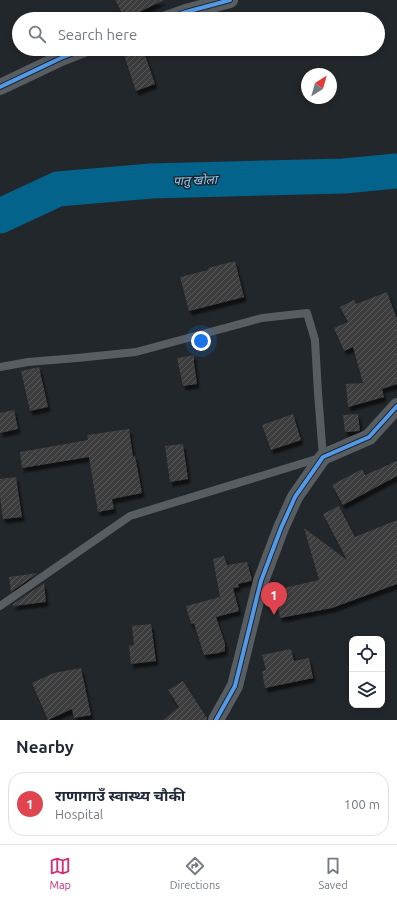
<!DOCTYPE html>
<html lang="en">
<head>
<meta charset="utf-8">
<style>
	:root { --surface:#fff; --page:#f2f2f3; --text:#1f2937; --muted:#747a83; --line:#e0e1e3; --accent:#db2777 }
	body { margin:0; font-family:Ubuntu,"Noto Sans Devanagari",sans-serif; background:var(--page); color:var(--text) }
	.controls { position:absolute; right:12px; bottom:12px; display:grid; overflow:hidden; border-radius:8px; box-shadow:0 2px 6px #0003 }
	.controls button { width:36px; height:36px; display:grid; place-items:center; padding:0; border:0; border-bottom:1px solid var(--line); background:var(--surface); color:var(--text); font:20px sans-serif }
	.compass { position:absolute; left:301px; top:68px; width:36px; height:36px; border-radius:50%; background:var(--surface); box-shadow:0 2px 6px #0003; rotate:37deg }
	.you { position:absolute; left:201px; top:341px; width:14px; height:14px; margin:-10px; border:3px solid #fff; border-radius:50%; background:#1a73e8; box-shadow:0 0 0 6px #1a73e833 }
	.badge { display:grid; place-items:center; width:26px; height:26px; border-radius:50%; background:var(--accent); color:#fff; font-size:13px; font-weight:700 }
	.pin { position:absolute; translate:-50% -33px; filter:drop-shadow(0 1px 2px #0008) }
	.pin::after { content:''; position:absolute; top:21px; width:14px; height:12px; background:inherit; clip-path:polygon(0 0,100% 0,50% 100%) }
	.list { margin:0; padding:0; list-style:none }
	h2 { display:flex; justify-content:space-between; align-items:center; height:52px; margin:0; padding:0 16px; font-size:17px }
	h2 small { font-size:13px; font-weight:400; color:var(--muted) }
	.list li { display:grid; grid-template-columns:26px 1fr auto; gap:12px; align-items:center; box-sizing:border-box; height:64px; margin:0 8px 8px; padding:0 8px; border:1px solid var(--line); border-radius:16px }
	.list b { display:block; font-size:15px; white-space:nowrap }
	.list p { margin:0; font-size:13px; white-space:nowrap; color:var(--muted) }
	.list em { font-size:13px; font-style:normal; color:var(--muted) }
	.icon { flex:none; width:22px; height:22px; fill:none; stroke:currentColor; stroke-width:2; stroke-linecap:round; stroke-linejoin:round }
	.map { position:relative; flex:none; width:397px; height:720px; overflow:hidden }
	.search { position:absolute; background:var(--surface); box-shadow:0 2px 6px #0003; left:12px; right:12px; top:12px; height:44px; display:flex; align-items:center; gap:10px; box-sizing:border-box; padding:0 14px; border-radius:22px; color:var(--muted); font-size:15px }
	.sheet { height:124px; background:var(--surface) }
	nav { display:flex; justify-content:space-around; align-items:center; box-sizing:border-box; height:56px; border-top:1px solid var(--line); background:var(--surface); font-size:11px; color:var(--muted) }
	nav a { display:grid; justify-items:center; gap:2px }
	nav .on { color:var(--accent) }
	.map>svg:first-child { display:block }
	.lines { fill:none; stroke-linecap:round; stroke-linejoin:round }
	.river { stroke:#03638a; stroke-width:35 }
	.building { fill:url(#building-hatch); filter:url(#shadow) }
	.service { stroke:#585d62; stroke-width:8 }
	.minor { stroke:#585d62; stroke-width:16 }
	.cycleway-casing { stroke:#1e2630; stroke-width:6 }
	.cycleway { stroke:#5399e6; stroke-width:4 }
	.labels { text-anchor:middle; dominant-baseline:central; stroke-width:3; stroke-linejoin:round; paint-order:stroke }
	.water-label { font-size:12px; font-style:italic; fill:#90cef2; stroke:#1e2630 }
</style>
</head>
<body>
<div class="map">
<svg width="397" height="720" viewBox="0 0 397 720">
	<defs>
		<pattern id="building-hatch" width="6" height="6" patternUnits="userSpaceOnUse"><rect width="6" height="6" fill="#3c3c3e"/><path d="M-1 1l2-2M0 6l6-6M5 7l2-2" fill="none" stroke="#57585a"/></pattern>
		<filter id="shadow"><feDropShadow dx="2.5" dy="4.5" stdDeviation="1" flood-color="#0009"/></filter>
	</defs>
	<rect width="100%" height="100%" fill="#22272c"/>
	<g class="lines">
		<!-- river -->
		<path class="river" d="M 0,216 L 58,189 L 151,181 L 344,176 L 397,171"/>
	</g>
	<!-- building -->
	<path class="building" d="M 115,0 L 164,0 L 125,19 Z
		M 122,49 L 143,49 L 155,84 L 136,91 Z
		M 235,261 L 244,297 L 189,311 L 180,277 L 208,270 L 208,268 Z
		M 387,292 L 397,319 L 397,384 L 382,389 L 384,397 L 348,407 L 346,384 L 363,383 L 353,347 L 344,351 L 334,328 L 348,322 L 340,307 L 354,300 L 356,304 Z
		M 194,355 L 194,363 L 197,384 L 183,386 L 177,358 Z
		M 39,367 L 48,407 L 30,411 L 21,371 Z
		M 14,410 L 18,429 L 0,433 L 0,413 Z
		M 293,414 L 301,440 L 271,450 L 262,425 Z
		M 358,414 L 360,431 L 345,432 L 343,415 Z
		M 129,429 L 133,457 L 135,456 L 142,493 L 112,499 L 114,509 L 98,512 L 89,457 L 22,468 L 20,452 L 88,440 L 87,435 Z
		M 183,444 L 188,479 L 170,482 L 165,446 Z
		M 397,461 L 397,476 L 343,505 L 332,485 L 362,469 L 365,475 Z
		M 16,477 L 22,517 L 3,519 L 0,497 L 0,479 Z
		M 339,506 L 355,537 L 397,520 L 397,584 L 332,608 L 280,618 L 275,590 L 319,580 L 304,528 L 347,560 L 323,514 Z
		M 224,556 L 227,565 L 247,562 L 252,579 L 251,581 L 238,584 L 239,587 L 233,588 L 239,611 L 216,617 L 225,644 L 225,651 L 218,653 L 204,655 L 194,623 L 191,624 L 186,606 L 220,597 L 213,559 Z
		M 38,573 L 11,592 L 9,577 Z
		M 44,583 L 46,602 L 13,606 L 13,604 Z
		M 151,624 L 156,661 L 131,664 L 129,646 L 134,645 L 132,626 Z
		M 291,649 L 294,661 L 309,658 L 313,678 L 265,688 L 262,671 L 266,670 L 262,655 Z
		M 81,668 L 91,715 L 74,718 L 72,709 L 48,720 L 32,683 L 54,673 Z
		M 183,681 L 207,718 L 207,720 L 163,720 L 179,707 L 168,690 Z"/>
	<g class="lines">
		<!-- service -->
		<path class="service" d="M 0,367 L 28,362 L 77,358 L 136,352 L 262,318 L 307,313 L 315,340 L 318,393 L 323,457 L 130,516 L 0,606"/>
		<!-- minor -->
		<path class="minor" d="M 166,19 L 186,12 L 230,0
			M 0,87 L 61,58 L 84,49
			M 216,720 L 235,686 L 261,581 L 281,528 L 295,497 L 323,457 L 369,437 L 397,406"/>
		<defs>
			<path id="cycleway" d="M 166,19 L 186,12 L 230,0
				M 0,87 L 61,58 L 84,49
				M 216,720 L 235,686 L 261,581 L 281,528 L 295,497 L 323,457 L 369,437 L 397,406"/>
		</defs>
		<!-- cycleway casing -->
		<use href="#cycleway" class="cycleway-casing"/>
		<!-- cycleway -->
		<use href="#cycleway" class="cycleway"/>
	</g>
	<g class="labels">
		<!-- water labels -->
		<g class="water-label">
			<text transform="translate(195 180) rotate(-2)">पातु खोला</text>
		</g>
	</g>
</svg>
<div class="controls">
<button><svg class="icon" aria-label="locate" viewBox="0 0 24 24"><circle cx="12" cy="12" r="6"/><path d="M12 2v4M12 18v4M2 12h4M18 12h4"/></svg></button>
<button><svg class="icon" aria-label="layers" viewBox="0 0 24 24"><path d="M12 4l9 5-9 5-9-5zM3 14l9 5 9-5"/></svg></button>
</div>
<svg class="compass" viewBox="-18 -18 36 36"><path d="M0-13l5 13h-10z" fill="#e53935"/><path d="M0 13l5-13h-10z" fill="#747a83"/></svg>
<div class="you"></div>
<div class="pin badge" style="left:274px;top:615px;background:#e0444e">1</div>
<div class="search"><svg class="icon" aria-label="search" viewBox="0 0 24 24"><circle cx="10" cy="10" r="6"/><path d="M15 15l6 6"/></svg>Search here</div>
</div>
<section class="sheet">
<h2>Nearby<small></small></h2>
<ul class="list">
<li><span class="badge" style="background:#e0444e">1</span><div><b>राणागाउँ स्वास्थ्य चौकी</b><p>Hospital</p></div><em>100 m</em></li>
</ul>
</section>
<nav>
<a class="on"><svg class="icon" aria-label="map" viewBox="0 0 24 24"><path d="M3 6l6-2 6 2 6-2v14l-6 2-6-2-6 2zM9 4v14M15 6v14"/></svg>Map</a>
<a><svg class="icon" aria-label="directions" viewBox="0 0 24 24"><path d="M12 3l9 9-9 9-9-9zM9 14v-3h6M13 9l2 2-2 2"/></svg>Directions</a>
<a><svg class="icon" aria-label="saved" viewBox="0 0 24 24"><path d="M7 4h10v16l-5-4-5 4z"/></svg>Saved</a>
</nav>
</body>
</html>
